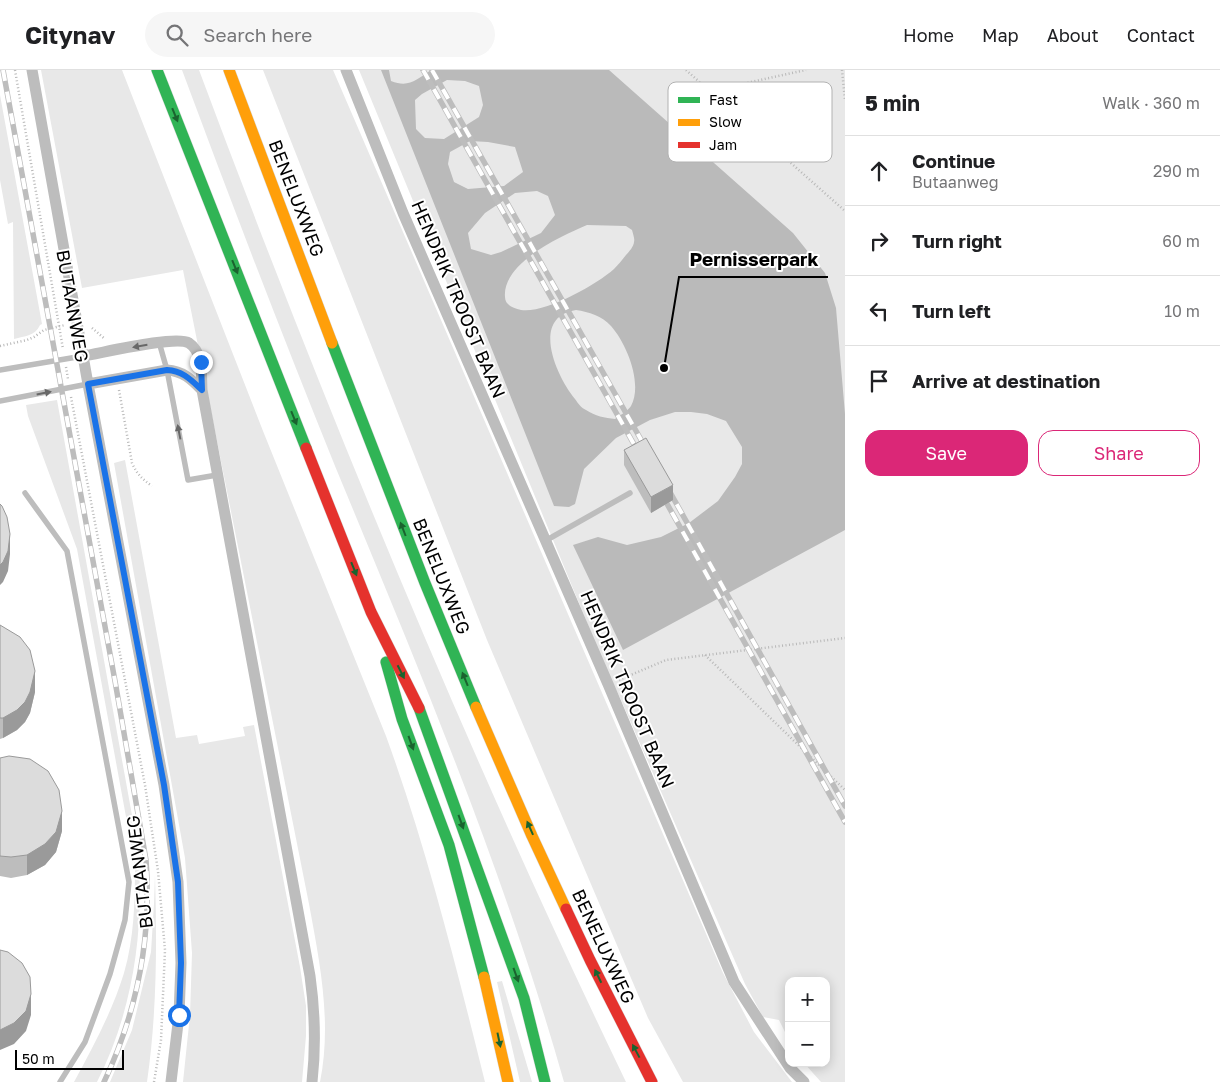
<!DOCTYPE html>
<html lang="en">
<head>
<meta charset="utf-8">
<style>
	:root { --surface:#fff; --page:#f6f6f6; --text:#202124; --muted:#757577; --line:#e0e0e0; --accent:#db2777 }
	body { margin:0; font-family:"Golos Text",sans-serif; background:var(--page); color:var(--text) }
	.controls { position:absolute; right:15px; bottom:15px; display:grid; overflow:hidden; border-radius:10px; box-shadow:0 2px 12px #0003 }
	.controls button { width:45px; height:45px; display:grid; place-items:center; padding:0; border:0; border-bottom:1px solid var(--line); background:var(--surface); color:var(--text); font:25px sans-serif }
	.scale { position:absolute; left:15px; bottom:12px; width:109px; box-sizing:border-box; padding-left:5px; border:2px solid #000; border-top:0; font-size:14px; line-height:18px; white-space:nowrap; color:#000; -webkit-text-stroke:4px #fff; paint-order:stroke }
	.stop { position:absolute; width:15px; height:15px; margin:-11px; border:4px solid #1a73e8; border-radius:50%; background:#fff }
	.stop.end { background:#1a73e8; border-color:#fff; box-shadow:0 1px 5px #0008 }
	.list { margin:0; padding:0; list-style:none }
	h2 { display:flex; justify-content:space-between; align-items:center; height:65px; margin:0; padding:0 20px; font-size:21px }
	h2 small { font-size:16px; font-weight:400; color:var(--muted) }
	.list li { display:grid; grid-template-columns:32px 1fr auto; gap:15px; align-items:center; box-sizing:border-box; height:70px; padding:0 20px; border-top:1px solid var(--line) }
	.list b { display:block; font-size:19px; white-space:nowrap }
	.list p { margin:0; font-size:16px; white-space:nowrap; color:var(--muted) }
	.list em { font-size:16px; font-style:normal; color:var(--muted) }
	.actions { display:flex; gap:10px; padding:15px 20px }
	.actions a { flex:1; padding:11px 0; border:1px solid var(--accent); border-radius:15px; text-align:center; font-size:18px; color:var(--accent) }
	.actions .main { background:var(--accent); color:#fff }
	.icon { flex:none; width:28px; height:28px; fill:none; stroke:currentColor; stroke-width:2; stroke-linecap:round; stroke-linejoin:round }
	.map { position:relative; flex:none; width:845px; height:1012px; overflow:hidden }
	header { display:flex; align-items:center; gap:30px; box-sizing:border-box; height:70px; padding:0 25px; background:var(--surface); border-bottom:1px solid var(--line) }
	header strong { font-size:24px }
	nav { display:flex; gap:28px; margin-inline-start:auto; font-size:18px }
	.search { width:350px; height:45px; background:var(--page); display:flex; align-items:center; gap:12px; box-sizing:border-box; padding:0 18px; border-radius:28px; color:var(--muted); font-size:19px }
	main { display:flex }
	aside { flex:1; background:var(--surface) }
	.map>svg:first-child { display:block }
	.green { fill:#e8e8e8 }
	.water { fill:#bababa; fill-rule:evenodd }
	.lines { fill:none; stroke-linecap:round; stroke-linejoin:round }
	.fast-casing { stroke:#dbdbdb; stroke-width:12 }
	.slow-casing { stroke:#dbdbdb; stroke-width:12 }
	.jam-casing { stroke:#dbdbdb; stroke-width:12 }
	.path { stroke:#b8b8b8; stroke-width:2.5; stroke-dasharray:1 2.5; stroke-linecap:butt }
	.lane { stroke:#bdbdbd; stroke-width:5.5 }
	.street { stroke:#bdbdbd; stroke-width:11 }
	.fast { stroke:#30b455; stroke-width:11 }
	.slow { stroke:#ff9f0a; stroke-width:11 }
	.jam { stroke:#e5322d; stroke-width:11 }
	.rail-casing { stroke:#bdbdbd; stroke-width:5.5 }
	.rail { stroke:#fff; stroke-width:4; stroke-dasharray:11; stroke-linecap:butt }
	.wall { fill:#bdbdbd }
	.shaded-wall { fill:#9a9a9a }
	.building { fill:#dcdcdc; stroke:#9a9a9a }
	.oneway { fill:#1a632f }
	.oneway2 { fill:#686868 }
	.route { stroke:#1a73e8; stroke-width:6 }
	.labels { text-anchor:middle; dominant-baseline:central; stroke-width:4; stroke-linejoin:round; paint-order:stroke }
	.street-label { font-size:18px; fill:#000; stroke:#fff }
	.key { fill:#fff; stroke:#b2b2b2; stroke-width:1 }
	.key-label { font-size:14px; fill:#000 }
	.leader { fill:none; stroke:#000; stroke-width:2 }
	.callout-dot { fill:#000; stroke:#fff; stroke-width:2 }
	.callout-label { font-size:19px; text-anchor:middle; font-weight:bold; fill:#000; stroke:#fff; stroke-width:4; stroke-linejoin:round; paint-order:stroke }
</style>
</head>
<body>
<header>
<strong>Citynav</strong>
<div class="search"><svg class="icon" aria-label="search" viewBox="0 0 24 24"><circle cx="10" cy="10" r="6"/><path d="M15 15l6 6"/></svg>Search here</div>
<nav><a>Home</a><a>Map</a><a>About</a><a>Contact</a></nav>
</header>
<main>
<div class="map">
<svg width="845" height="1012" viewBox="0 0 845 1012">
	<rect width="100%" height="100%" fill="#fff"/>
	<!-- green -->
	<path class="green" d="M 41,0 L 122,0 L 263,361 L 386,666 C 427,779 456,896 485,1012 L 320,1012 C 332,953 320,893 309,834 L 183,200 L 82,218 Z
		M 182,0 L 199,0 C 327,343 467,682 626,1012 L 564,1012 C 504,800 419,599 335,396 C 282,265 231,132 182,0 Z
		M 263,0 L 333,0 L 723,903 L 754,962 L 792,1012 L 683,1012 L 648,948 L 487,570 Z
		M 359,0 L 845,0 L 845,1012 L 821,1012 L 804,993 L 826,993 L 826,911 L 789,911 L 789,970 L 779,950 L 763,947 L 745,914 L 621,630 L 605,596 Z
		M 0,25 L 42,254 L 40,255 C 35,266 25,266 14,269 L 13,152 L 8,154 L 0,110 Z
		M 57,330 L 137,773 C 146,852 134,940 97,1012 L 74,1012 C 93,977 112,942 124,903 C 134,869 135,831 135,796 L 77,479 L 28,346 L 26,335 Z
		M 125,390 L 176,668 L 197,665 L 199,674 L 245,666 L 243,657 L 254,655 L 300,897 L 306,936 L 306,966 L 302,1012 L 183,1012 L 190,945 L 192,883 L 185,788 L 114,393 Z
		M 155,805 C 157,874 157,943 147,1012 L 110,1012 L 132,960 L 151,882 L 154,834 Z
		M 502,911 L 532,1012 L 520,1012 L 497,912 Z"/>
	<!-- water -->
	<path class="water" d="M 381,0 L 389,0 L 391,11 C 409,18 416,10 431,0 L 609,0 L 793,163 L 825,203 L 836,238 L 845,344 L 845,460 L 623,580 L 573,475 L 598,467 L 627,475 L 661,467 L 689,453 L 718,431 L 735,407 L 742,394 L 742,377 L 726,351 L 707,344 L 691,342 L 675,342 L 650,350 L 616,368 L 584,399 L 575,434 L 569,437 L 554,436 ZM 447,10 L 465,11 L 479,16 L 483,35 L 479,47 L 444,69 L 425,68 L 416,59 L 415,30 L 422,24 ZM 470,71 L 488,72 L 515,77 L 523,102 L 504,116 L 468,119 L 454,112 L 448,94 L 450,82 ZM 537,121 L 548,126 L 555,145 L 541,163 L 501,182 L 491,185 L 471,179 L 468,163 L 485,143 L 515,123 ZM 587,155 L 626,156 L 632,160 C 633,164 635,169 634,172 C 634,176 629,182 626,185 C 622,190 618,195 614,199 C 596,215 544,244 521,240 C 513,238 505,235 505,227 C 502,193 561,166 587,155 ZM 576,240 C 589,242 602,246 611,256 C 627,274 643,314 631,336 C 628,341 620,345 615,349 C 605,348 595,346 586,340 C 581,338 578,333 575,329 C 556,306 530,247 576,240 Z"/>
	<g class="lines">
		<defs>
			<path id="fast" d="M 157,0 L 306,378
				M 332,273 L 425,513 L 476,637
				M 386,592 L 402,649 L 449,775 L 484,907
				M 419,638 L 524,928 L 545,1012"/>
			<path id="slow" d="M 229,0 L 332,273
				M 476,637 L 532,766 L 566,839
				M 484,907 L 508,1012"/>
			<path id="jam" d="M 306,378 L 371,542 L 419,638
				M 566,839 L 590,890 L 652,1012"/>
		</defs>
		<!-- fast casing -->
		<use href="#fast" class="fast-casing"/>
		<!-- slow casing -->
		<use href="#slow" class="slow-casing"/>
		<!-- jam casing -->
		<use href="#jam" class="jam-casing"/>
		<!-- path -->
		<path class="path" d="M 15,0 L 63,279
			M 686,0 L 845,141
			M 842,0 L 845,30
			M 710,21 L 806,0
			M 92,258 L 105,269
			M 0,276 L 27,270 L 34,267 L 44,260 L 65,255
			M 66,297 L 68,309
			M 119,320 L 132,393 C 137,404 142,409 152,416
			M 71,327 L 145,715 L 158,801 L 165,880 L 161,970 L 154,1012
			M 705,585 L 845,720
			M 619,610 L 666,590 L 845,568"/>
		<!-- lane -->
		<path class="lane" d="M 159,272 L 167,300 L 188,410 L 217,405
			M 0,300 L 83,286
			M 0,331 L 88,314
			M 25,423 L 67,481 L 129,812 L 125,850 L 110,904 L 85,972 L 60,1012
			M 545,471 L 630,423"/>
		<!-- street -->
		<path class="street" d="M 32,0 L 88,314 L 164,715 L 178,812 L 181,893 L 179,945 L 171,1012
			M 346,0 L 403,143 L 608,614 L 734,912 L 790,998 L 804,1012
			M 83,286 C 102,283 176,265 189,273 C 204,283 201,306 202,320 L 310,906 C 315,942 316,976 312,1012
			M 88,314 L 167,300 C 183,301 191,309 202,320"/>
		<!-- fast -->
		<use href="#fast" class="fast"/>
		<!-- slow -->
		<use href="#slow" class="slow"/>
		<!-- jam -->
		<use href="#jam" class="jam"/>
		<defs>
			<path id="rail" d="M 3,0 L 115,611 L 146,790 C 152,868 137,942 104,1012
				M 423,0 L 640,385
				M 432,0 L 648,382
				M 666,415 L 845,736
				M 661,423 L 845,752"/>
		</defs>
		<!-- rail casing -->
		<use href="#rail" class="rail-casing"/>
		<!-- rail -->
		<use href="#rail" class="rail"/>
	</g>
	<!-- wall -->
	<path class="wall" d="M 624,380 L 673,430 L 651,443 L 624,395 Z
		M 0,555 L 35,622 L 30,643 L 25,652 L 17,660 L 3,668 L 0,669 Z
		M 0,688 L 62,761 L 56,782 L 45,795 L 27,805 L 11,808 L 0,806 Z"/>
	<!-- shaded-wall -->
	<path class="shaded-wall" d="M 673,415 L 673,430 L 651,443 L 651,427 Z
		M 10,464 L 10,484 L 8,501 L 3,512 L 0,515 L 0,495 Z
		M 35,601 L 35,622 L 30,643 L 25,652 L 17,660 L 3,668 L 3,648 Z
		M 62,741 L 62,761 L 56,782 L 45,795 L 27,805 L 27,785 Z
		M 31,924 L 31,945 L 26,961 L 14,974 L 0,980 L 0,960 Z"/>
	<!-- building -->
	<path class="building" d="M 646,368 L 673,415 L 651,427 L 624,380 Z
		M 0,434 L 2,436 L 7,447 L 10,464 L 8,481 L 3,492 L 0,495 Z
		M 0,555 L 20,567 L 30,580 L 35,601 L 30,622 L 25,632 L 17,640 L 3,648 L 0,648 Z
		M 9,686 L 30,689 L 48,701 L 59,720 L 62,741 L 56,762 L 45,774 L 27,785 L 11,787 L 0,786 L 0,688 Z
		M 0,880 L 8,882 L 22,893 L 30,907 L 31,924 L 26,941 L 14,953 L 0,960 Z"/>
	<!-- one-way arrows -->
	<defs><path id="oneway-solid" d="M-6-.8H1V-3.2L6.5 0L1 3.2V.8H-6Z" transform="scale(1.25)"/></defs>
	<g class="oneway">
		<use href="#oneway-solid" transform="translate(175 45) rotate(68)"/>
		<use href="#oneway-solid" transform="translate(235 197) rotate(68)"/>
		<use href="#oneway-solid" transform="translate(294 348) rotate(68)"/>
		<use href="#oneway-solid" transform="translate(403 459) rotate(-111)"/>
		<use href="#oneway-solid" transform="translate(354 499) rotate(68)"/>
		<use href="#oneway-solid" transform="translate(401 602) rotate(63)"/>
		<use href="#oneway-solid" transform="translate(465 609) rotate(-112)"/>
		<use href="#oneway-solid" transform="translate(411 673) rotate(70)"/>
		<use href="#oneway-solid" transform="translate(461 752) rotate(70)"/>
		<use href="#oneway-solid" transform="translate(530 758) rotate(-114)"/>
		<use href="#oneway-solid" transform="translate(516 905) rotate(70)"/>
		<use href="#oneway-solid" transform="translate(598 906) rotate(-116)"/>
		<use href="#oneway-solid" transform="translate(499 970) rotate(78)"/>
		<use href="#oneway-solid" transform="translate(636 981) rotate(-118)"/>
	</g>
	<g class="oneway2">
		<use href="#oneway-solid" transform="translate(140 276) rotate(170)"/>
		<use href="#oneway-solid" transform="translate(44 323) rotate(-11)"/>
		<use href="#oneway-solid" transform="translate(179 362) rotate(-101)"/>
	</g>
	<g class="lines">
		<!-- route -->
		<path class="route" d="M 179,945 L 181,893 L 178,812 L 164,715 L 88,314 L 167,300 C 183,301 191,310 202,320 L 201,292"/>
	</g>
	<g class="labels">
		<!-- street labels -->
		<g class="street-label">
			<text transform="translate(297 128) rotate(69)">BENELUXWEG</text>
			<text transform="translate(459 229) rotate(67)">HENDRIK TROOST BAAN</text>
			<text transform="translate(73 236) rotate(80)">BUTAANWEG</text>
			<text transform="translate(442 506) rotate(68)">BENELUXWEG</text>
			<text transform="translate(628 619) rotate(67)">HENDRIK TROOST BAAN</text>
			<text transform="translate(139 802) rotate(-97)">BUTAANWEG</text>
			<text transform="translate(604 876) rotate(65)">BENELUXWEG</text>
		</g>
	</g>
	<!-- legend -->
	<rect x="668" y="12" width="164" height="80" rx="8" class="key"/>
	<rect x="678" y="27" width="22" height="6" fill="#30b455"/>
	<rect x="678" y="49" width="22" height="7" fill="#ff9f0a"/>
	<rect x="678" y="72" width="22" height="6" fill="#e5322d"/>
	<g class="key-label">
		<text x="709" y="35">Fast</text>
		<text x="709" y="57">Slow</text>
		<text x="709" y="80">Jam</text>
	</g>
	<!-- callouts -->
	<path class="leader" d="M664 298L679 207H828"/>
	<circle class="callout-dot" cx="664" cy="298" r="5"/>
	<g class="callout-label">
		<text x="754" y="196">Pernisserpark</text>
	</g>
</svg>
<div class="controls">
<button>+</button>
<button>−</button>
</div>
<div class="scale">50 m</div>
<div class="stop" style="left:179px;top:945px"></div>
<div class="stop end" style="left:201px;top:292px"></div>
</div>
<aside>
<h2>5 min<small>Walk · 360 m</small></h2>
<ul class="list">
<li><svg class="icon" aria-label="ahead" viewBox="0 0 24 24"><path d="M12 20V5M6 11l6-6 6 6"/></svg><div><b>Continue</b><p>Butaanweg</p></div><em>290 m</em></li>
<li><svg class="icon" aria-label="right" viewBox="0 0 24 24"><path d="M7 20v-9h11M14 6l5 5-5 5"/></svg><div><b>Turn right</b></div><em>60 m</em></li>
<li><svg class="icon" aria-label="left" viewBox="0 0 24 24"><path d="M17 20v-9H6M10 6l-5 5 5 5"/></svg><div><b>Turn left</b></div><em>10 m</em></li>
<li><svg class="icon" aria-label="arrive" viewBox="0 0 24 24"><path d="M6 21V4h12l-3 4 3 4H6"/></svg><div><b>Arrive at destination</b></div></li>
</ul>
<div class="actions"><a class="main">Save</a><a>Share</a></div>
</aside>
</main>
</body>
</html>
